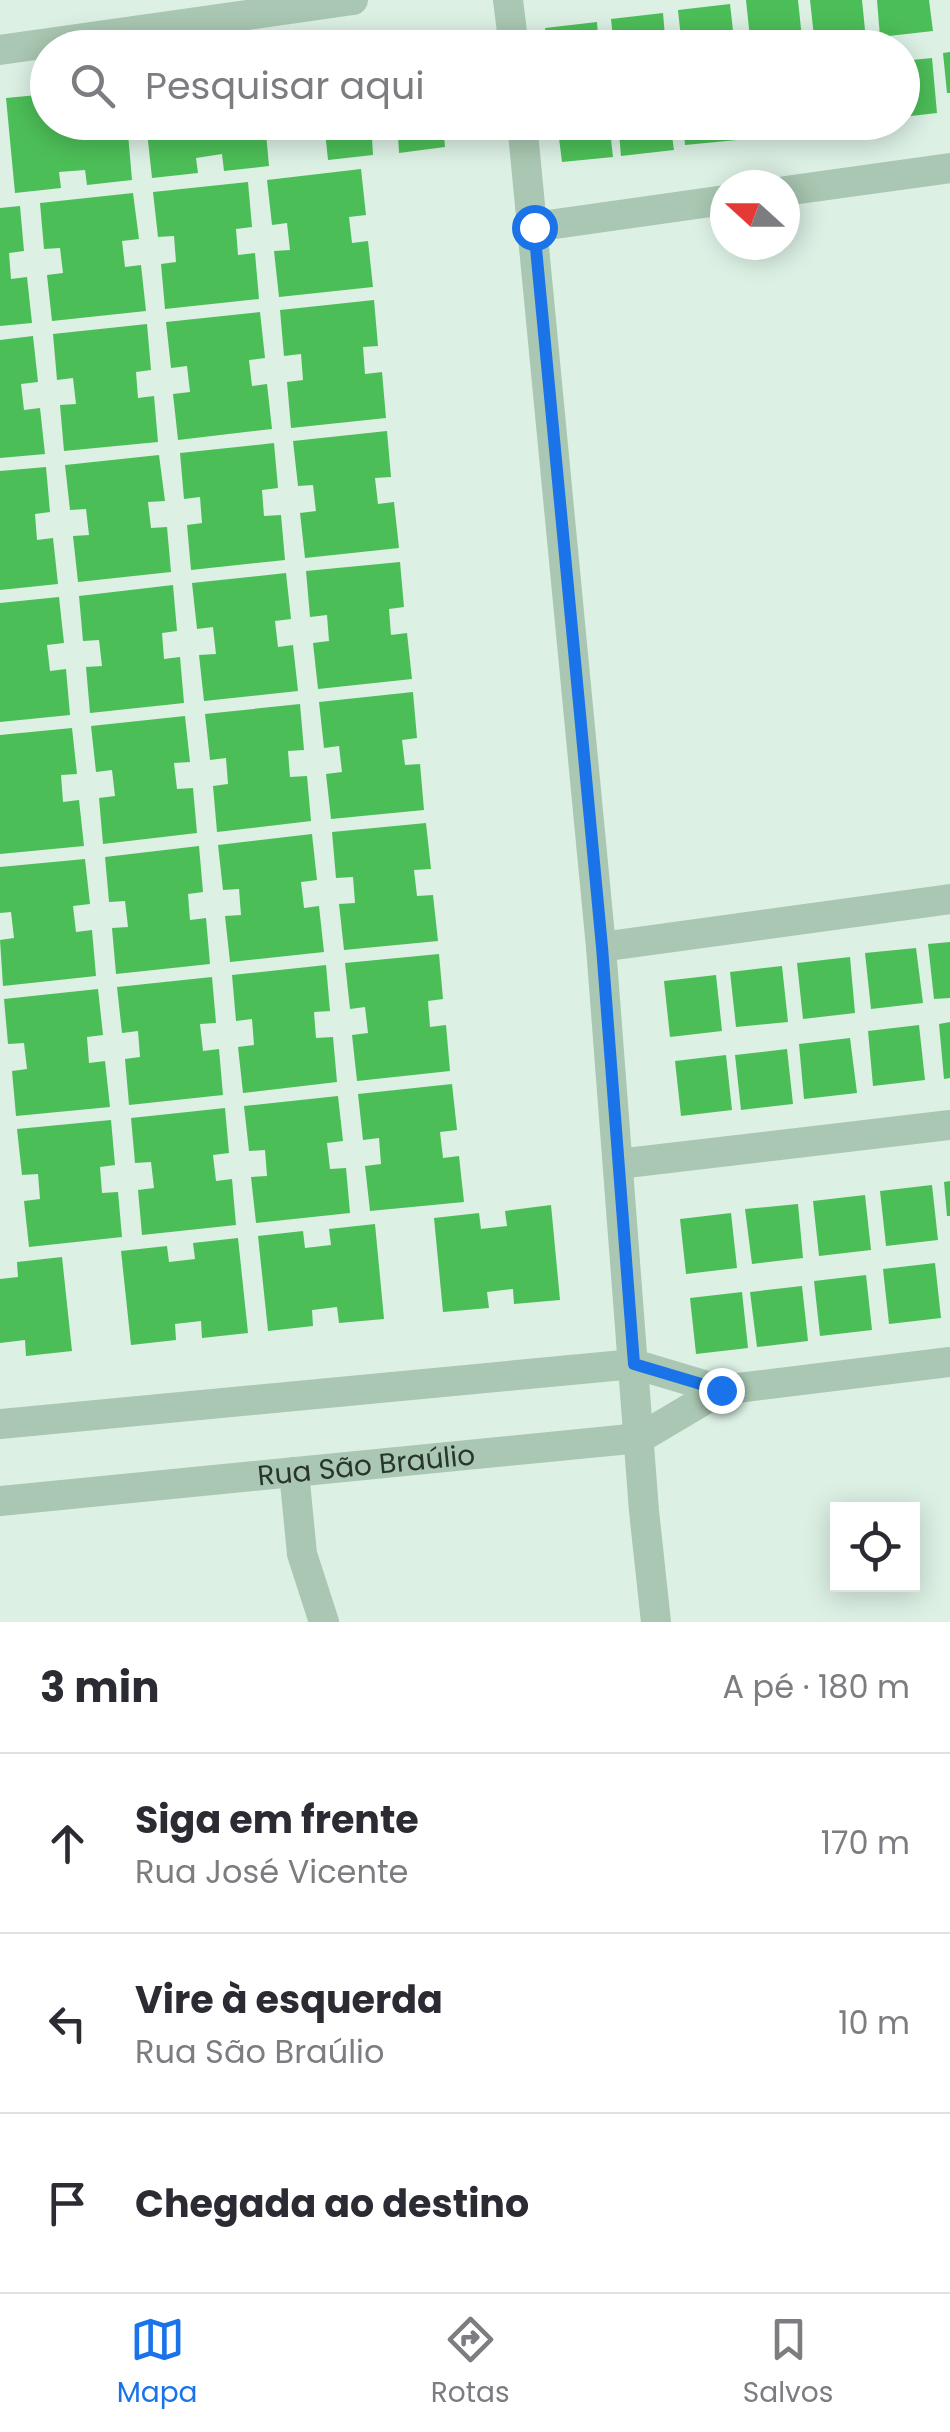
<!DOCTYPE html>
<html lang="pt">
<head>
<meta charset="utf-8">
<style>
	:root { --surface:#fff; --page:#f7f7f7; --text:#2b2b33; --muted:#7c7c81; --line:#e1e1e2; --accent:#1a73e8 }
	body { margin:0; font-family:Poppins,sans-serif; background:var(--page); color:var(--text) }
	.controls { position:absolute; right:30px; bottom:30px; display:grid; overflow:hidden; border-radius:0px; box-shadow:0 5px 25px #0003 }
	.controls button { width:90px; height:90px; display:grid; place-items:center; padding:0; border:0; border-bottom:2px solid var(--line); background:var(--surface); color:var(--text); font:50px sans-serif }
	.compass { position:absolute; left:710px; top:170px; width:90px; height:90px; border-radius:50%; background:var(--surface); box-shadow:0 5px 25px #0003; rotate:291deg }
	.stop { position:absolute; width:30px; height:30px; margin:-22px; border:8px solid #1a73e8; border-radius:50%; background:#fff }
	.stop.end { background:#1a73e8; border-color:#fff; box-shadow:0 2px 10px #0008 }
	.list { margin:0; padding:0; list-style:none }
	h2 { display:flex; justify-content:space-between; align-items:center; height:130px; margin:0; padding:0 40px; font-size:42px }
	h2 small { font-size:32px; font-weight:400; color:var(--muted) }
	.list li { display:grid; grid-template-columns:65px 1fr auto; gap:30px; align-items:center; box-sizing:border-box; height:180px; padding:0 40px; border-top:2px solid var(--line) }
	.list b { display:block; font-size:38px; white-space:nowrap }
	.list p { margin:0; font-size:32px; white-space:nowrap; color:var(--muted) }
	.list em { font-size:32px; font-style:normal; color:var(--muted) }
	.icon { flex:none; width:55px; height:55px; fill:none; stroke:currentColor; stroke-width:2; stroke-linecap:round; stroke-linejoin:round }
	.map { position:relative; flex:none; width:950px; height:1622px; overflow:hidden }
	.search { position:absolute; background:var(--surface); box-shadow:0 5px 25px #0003; left:30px; right:30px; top:30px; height:110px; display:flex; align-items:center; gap:25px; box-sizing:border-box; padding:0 35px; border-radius:55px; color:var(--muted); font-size:38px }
	.sheet { height:670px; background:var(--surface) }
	nav { display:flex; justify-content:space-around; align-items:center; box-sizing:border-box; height:140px; border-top:2px solid var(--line); background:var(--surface); font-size:28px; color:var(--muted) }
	nav a { display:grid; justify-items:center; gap:5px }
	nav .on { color:var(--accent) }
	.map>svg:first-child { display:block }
	.building { fill:#4cbe57 }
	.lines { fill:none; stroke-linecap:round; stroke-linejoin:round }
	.minor { stroke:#a9c7b2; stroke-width:30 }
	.route { stroke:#1a73e8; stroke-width:12 }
	.labels { text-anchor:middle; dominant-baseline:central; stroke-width:8; stroke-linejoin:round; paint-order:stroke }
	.street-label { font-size:28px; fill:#28352a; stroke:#e8f8ee }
</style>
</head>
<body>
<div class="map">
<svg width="950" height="1622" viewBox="0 0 950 1622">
	<rect width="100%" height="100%" fill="#dcf0e4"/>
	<!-- building -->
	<path class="building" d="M 746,0 L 798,0 L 803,48 L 751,48 Z
		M 810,0 L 862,0 L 866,40 L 815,46 Z
		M 877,0 L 929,0 L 933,31 L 880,37 Z
		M 730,4 L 735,48 L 682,48 L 678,10 Z
		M 663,13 L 666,48 L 614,48 L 611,19 Z
		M 597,22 L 599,48 L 547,48 L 545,28 Z
		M 950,52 L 950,93 L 947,93 L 943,53 Z
		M 932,58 L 937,113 L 902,117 L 902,61 Z
		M 48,94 L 48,122 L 127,122 L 132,180 L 87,185 L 85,170 L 59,172 L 61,188 L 15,193 L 6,98 Z
		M 146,122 L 265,122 L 269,166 L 224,171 L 222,154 L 196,158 L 198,173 L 152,178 Z
		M 324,122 L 443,122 L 445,147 L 399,153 L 398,136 L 372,139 L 373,155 L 328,160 Z
		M 557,122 L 609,122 L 613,157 L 562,162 Z
		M 618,122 L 670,122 L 674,150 L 621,156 Z
		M 683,122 L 735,122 L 737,140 L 685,145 Z
		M 753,122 L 806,122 L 806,128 L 754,133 Z
		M 361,169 L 366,215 L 349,217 L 352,243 L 368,241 L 373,287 L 279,297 L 274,251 L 290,250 L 287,223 L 272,225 L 267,180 Z
		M 248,182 L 252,227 L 236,229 L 238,255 L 255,253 L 259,299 L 165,309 L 161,264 L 176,262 L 174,236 L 158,237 L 153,192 Z
		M 133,193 L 139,239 L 122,241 L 125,267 L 141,265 L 146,311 L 52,321 L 47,275 L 63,273 L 60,248 L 44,249 L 40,203 Z
		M 20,206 L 24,251 L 9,253 L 11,279 L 27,277 L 32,323 L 0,326 L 0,208 Z
		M 374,300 L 378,346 L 363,347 L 365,374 L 382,372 L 386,418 L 291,428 L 287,382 L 303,380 L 301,354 L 284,356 L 280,310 Z
		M 260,312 L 265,358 L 249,360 L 252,386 L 267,384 L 272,429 L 178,440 L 173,394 L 190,392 L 187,366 L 171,368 L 166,322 Z
		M 147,324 L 151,370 L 136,372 L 138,398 L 154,396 L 158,442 L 64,451 L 60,405 L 76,404 L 73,378 L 57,380 L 53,334 Z
		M 33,336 L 38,382 L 21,384 L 24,410 L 40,408 L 45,454 L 0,458 L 0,340 Z
		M 387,431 L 391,477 L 375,478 L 378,504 L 394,502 L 399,548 L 305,558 L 300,513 L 316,511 L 313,485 L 298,486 L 293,441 Z
		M 274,443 L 278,488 L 262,490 L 264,516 L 281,515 L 285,560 L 191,570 L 187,525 L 202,523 L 200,497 L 184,499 L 180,453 Z
		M 159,455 L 165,501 L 148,502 L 151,528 L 167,527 L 171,572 L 78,582 L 73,536 L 89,535 L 86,509 L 70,510 L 65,465 Z
		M 46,467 L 50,512 L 35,514 L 37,540 L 53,538 L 58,584 L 0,590 L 0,471 Z
		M 400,562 L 404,607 L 389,609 L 391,635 L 407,633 L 412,679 L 318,689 L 313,643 L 329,641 L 327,615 L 310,617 L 306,571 Z
		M 286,573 L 291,619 L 275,621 L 278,647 L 293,645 L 298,691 L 204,701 L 199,655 L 216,654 L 213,627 L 197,629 L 192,583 Z
		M 173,585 L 177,631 L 162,633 L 164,659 L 180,657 L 184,703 L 90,713 L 86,667 L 102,666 L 99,640 L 83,641 L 79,596 Z
		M 59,597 L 64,643 L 47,645 L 50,671 L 66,669 L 70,715 L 0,722 L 0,603 Z
		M 413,692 L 417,738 L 402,740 L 405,765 L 420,764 L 424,810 L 331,819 L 326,774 L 342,772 L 339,746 L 324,748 L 319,702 Z
		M 300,704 L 304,750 L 288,751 L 290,777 L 307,776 L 311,821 L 217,832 L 213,786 L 228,784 L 226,758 L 210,760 L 205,714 Z
		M 185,716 L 190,762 L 174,763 L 177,789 L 193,788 L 197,833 L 103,844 L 99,798 L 115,796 L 112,770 L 96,772 L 91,726 Z
		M 72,728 L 77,774 L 61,775 L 63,802 L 79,800 L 84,846 L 0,854 L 0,735 Z
		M 426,823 L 431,869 L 414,870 L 417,896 L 433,895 L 438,941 L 344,950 L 339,904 L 355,903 L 353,877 L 336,878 L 332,832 Z
		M 312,834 L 317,880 L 301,882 L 304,908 L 319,906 L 324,952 L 230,962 L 225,916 L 241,915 L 239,889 L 223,890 L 218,845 Z
		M 199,846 L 203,892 L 188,894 L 190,920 L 206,918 L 210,964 L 116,974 L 112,928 L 128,927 L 125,901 L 109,902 L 105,857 Z
		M 85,859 L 90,904 L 73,906 L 76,932 L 92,930 L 96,976 L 3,986 L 0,940 L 14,938 L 11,912 L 0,913 L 0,867 Z
		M 950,942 L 950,998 L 934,999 L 928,944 Z
		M 916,948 L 923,1003 L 871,1009 L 865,953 Z
		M 439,954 L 443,999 L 428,1001 L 430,1027 L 446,1025 L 450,1071 L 357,1081 L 352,1035 L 368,1033 L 365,1007 L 350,1009 L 345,963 Z
		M 850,957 L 855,1013 L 803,1019 L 797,963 Z
		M 326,965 L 330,1011 L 314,1012 L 316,1038 L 333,1037 L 337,1082 L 243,1093 L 238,1047 L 254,1045 L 252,1019 L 236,1021 L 232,975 Z
		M 782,966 L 788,1022 L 736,1027 L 730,972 Z
		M 716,975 L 722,1031 L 670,1037 L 664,981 Z
		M 212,977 L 216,1023 L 200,1024 L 203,1051 L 219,1049 L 223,1095 L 129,1105 L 125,1059 L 140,1057 L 138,1031 L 122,1033 L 117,987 Z
		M 98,989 L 103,1035 L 87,1037 L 89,1063 L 105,1061 L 110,1107 L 16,1116 L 12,1071 L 27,1069 L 24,1043 L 8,1044 L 4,999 Z
		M 950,1022 L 950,1078 L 944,1079 L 939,1024 Z
		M 919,1025 L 925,1080 L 873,1086 L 868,1031 Z
		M 850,1038 L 857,1093 L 804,1099 L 799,1044 Z
		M 787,1049 L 793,1104 L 741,1110 L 735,1055 Z
		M 726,1055 L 732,1110 L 681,1116 L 675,1061 Z
		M 452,1084 L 457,1130 L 440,1132 L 443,1158 L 459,1156 L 464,1202 L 370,1211 L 365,1166 L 381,1164 L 379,1138 L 363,1140 L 358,1094 Z
		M 338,1096 L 343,1141 L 327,1143 L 330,1169 L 346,1168 L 350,1213 L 256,1223 L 251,1177 L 267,1176 L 265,1150 L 249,1151 L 244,1106 Z
		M 225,1108 L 229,1153 L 213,1155 L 216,1181 L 232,1179 L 236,1225 L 142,1235 L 138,1190 L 154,1188 L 151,1162 L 135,1163 L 131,1118 Z
		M 111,1120 L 115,1165 L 100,1167 L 102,1193 L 118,1192 L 122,1237 L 29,1247 L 24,1201 L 40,1199 L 38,1174 L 22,1175 L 17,1129 Z
		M 950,1181 L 950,1216 L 947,1216 L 944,1182 Z
		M 932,1185 L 938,1240 L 886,1246 L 880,1191 Z
		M 865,1195 L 871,1250 L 819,1256 L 813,1201 Z
		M 798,1204 L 803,1258 L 752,1264 L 745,1209 Z
		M 551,1205 L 560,1300 L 514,1304 L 513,1289 L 487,1292 L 489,1308 L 443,1312 L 434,1218 L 479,1213 L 481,1229 L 507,1226 L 505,1211 Z
		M 731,1213 L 737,1268 L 686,1274 L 680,1219 Z
		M 375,1224 L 384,1319 L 339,1323 L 337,1307 L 312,1310 L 313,1326 L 268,1331 L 258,1236 L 303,1231 L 305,1248 L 331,1245 L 329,1229 Z
		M 238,1238 L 248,1333 L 202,1338 L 201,1321 L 175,1324 L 176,1340 L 131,1345 L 121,1251 L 167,1246 L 169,1262 L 195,1259 L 193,1243 Z
		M 62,1257 L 72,1351 L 26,1356 L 25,1340 L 0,1343 L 0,1279 L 18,1277 L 17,1262 Z
		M 935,1263 L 941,1318 L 889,1324 L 883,1269 Z
		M 866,1275 L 872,1330 L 820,1336 L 814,1281 Z
		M 802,1286 L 808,1341 L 757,1347 L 750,1292 Z
		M 742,1292 L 748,1348 L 696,1354 L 690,1298 Z"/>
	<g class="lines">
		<!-- minor -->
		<g class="minor">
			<path d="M 508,0 L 514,48"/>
			<path d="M 0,50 L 353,0"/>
			<path d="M 522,122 L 601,947 L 644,1511 L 656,1622"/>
			<path d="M 785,191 L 950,168"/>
			<path d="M 534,227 L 725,200"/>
			<path d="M 601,947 L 950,899"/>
			<path d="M 618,1164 L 950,1125"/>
			<path d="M 0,1424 L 634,1364 L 721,1390 L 950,1362"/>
			<path d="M 294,1472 L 302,1554 L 324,1622"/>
			<path id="s1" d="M 0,1501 L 640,1438 L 721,1390"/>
		</g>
	</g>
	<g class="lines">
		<!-- route -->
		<path class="route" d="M 534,227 L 602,947 L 634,1364 L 721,1390"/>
	</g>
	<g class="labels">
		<!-- street labels -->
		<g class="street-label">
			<text stroke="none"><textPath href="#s1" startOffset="368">Rua São Braúlio</textPath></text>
		</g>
	</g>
</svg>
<div class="controls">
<button><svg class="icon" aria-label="locate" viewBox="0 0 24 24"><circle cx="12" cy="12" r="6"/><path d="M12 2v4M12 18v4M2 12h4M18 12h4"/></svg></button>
</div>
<svg class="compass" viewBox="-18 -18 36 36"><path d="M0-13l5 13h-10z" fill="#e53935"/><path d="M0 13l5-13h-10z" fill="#7c7c81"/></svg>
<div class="stop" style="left:534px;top:227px"></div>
<div class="stop end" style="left:721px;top:1390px"></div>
<div class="search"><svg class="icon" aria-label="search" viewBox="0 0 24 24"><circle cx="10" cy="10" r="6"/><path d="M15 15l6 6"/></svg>Pesquisar aqui</div>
</div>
<section class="sheet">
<h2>3 min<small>A pé · 180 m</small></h2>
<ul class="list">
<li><svg class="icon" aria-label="ahead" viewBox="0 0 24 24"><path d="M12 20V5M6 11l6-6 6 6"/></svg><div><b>Siga em frente</b><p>Rua José Vicente</p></div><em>170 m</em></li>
<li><svg class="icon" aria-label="left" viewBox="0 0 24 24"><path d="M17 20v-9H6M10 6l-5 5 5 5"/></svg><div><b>Vire à esquerda</b><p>Rua São Braúlio</p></div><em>10 m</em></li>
<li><svg class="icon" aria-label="arrive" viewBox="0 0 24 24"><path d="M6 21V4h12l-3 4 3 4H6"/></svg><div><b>Chegada ao destino</b></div></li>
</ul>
</section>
<nav>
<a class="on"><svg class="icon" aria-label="map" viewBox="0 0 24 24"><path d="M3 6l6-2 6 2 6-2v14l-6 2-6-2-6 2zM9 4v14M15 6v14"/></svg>Mapa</a>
<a><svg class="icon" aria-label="directions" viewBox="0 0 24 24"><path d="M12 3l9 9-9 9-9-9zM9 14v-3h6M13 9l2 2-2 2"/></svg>Rotas</a>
<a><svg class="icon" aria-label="saved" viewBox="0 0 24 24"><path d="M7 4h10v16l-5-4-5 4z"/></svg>Salvos</a>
</nav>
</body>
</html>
